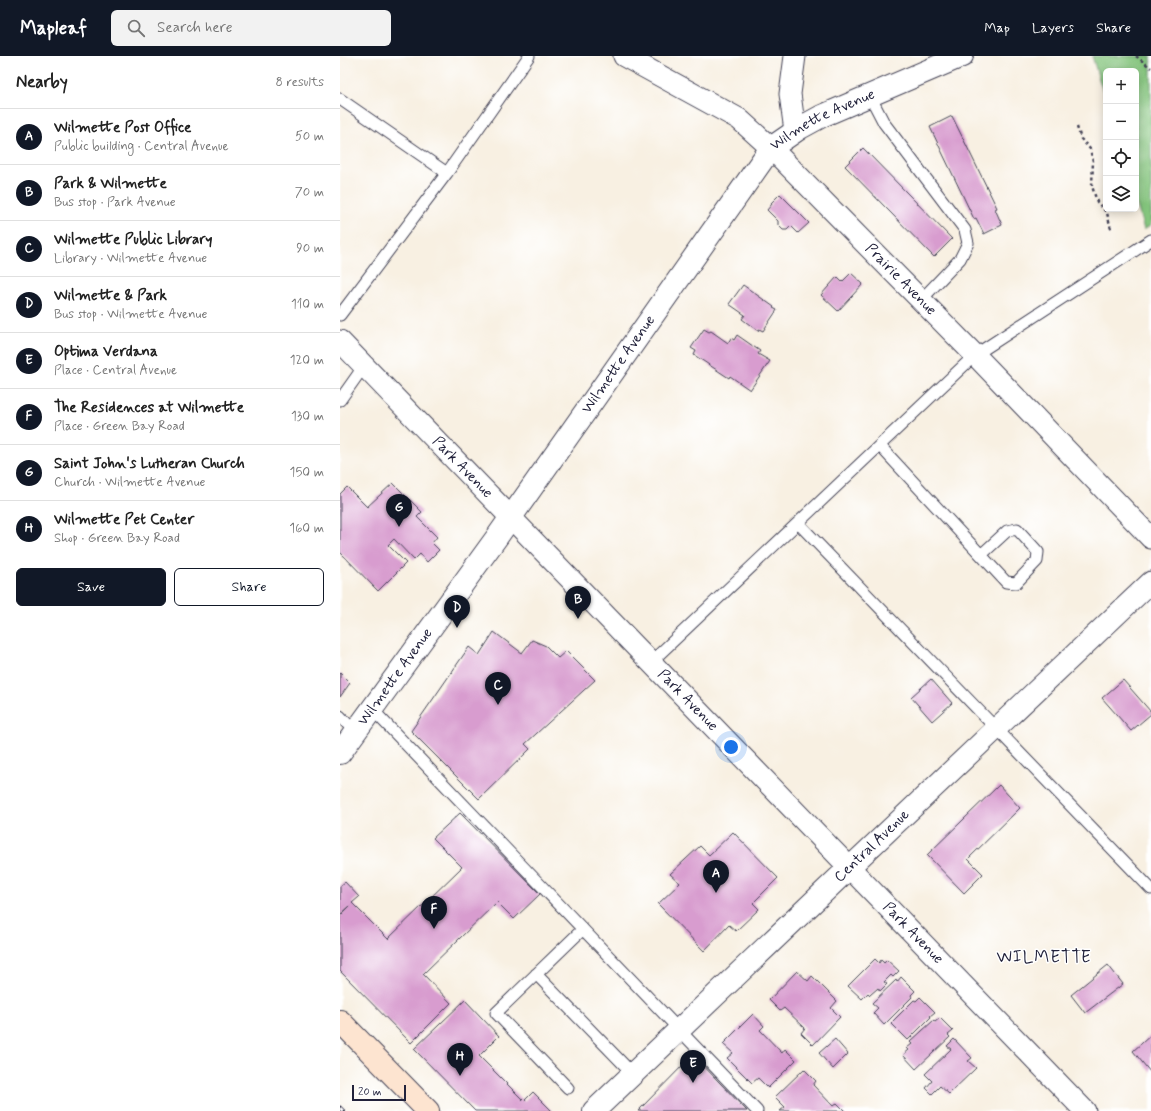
<!DOCTYPE html>
<html lang="en">
<head>
<meta charset="utf-8">
<style>
	:root { --surface:#fff; --page:#f2f2f2; --text:#222; --muted:#767676; --line:#e0e0e0; --accent:#111827 }
	body { margin:0; font-family:Mynerve,sans-serif; background:var(--page); color:var(--text) }
	.controls { position:absolute; right:12px; top:12px; display:grid; overflow:hidden; border-radius:6px; box-shadow:0 2px 10px #0003 }
	.controls button { width:36px; height:36px; display:grid; place-items:center; padding:0; border:0; border-bottom:1px solid var(--line); background:var(--surface); color:var(--text); font:20px sans-serif }
	.scale { position:absolute; left:12px; bottom:10px; width:54px; box-sizing:border-box; padding-left:4px; border:2px solid #22223b; border-top:0; font-size:11px; line-height:14px; white-space:nowrap; color:#22223b; -webkit-text-stroke:3px #fff; paint-order:stroke }
	.you { position:absolute; left:391px; top:691px; width:14px; height:14px; margin:-10px; border:3px solid #fff; border-radius:50%; background:#1a73e8; box-shadow:0 0 0 6px #1a73e833 }
	.badge { display:grid; place-items:center; width:26px; height:26px; border-radius:50%; background:var(--accent); color:#fff; font-size:13px; font-weight:700 }
	.pin { position:absolute; translate:-50% -33px; filter:drop-shadow(0 1px 2px #0008) }
	.pin::after { content:''; position:absolute; top:21px; width:14px; height:12px; background:inherit; clip-path:polygon(0 0,100% 0,50% 100%) }
	.list { margin:0; padding:0; list-style:none }
	h2 { display:flex; justify-content:space-between; align-items:center; height:52px; margin:0; padding:0 16px; font-size:17px }
	h2 small { font-size:13px; font-weight:400; color:var(--muted) }
	.list li { display:grid; grid-template-columns:26px 1fr auto; gap:12px; align-items:center; box-sizing:border-box; height:56px; padding:0 16px; border-top:1px solid var(--line) }
	.list b { display:block; font-size:15px; white-space:nowrap }
	.list p { margin:0; font-size:13px; white-space:nowrap; color:var(--muted) }
	.list em { font-size:13px; font-style:normal; color:var(--muted) }
	.actions { display:flex; gap:8px; padding:12px 16px }
	.actions a { flex:1; padding:9px 0; border:1px solid var(--accent); border-radius:6px; text-align:center; font-size:14px; color:var(--accent) }
	.actions .main { background:var(--accent); color:#fff }
	.icon { flex:none; width:22px; height:22px; fill:none; stroke:currentColor; stroke-width:2; stroke-linecap:round; stroke-linejoin:round }
	.map { position:relative; flex:none; width:811px; height:1055px; overflow:hidden }
	header { display:flex; align-items:center; gap:24px; box-sizing:border-box; height:56px; padding:0 20px; background:var(--accent); color:#fff }
	header strong { font-size:19px }
	nav { display:flex; gap:22px; margin-inline-start:auto; font-size:14px }
	.search { width:280px; height:36px; background:var(--page); display:flex; align-items:center; gap:10px; box-sizing:border-box; padding:0 14px; border-radius:6px; color:var(--muted); font-size:15px }
	main { display:flex }
	aside { flex:1; background:var(--surface) }
	.map>svg:first-child { display:block }
	.green { fill:#84c57d; stroke:#53745c }
	.building { fill:#d89ccf }
	.lines { fill:none; stroke-linecap:round; stroke-linejoin:round }
	.service-casing { stroke:#424154; stroke-width:13 }
	.minor-casing { stroke:#424154; stroke-width:23 }
	.tertiary-casing { stroke:#424154; stroke-width:24 }
	.secondary-casing { stroke:#424154; stroke-width:24 }
	.path { stroke:#424154; stroke-width:2.5; stroke-dasharray:3 3; stroke-linecap:butt }
	.service { stroke:#fff; stroke-width:11 }
	.minor { stroke:#fff; stroke-width:21 }
	.tertiary { stroke:#fff; stroke-width:22 }
	.secondary { stroke:#fde4d0; stroke-width:22 }
	.rail-casing { stroke:#22223b; stroke-width:4.5 }
	.rail { stroke:#fff; stroke-width:3; stroke-dasharray:9; stroke-linecap:butt }
	.labels { text-anchor:middle; dominant-baseline:central; stroke-width:3; stroke-linejoin:round; paint-order:stroke }
	.street-label { font-size:15px; fill:#22223b; stroke:#fff }
	.quarter-label { font-size:17px; letter-spacing:1px; fill:#22223b; stroke:#fff }
</style>
</head>
<body>
<header>
<strong>Mapleaf</strong>
<div class="search"><svg class="icon" aria-label="search" viewBox="0 0 24 24"><circle cx="10" cy="10" r="6"/><path d="M15 15l6 6"/></svg>Search here</div>
<nav><a>Map</a><a>Layers</a><a>Share</a></nav>
</header>
<main>
<aside>
<h2>Nearby<small>8 results</small></h2>
<ul class="list">
<li><span class="badge">A</span><div><b>Wilmette Post Office</b><p>Public building · Central Avenue</p></div><em>50 m</em></li>
<li><span class="badge">B</span><div><b>Park &amp; Wilmette</b><p>Bus stop · Park Avenue</p></div><em>70 m</em></li>
<li><span class="badge">C</span><div><b>Wilmette Public Library</b><p>Library · Wilmette Avenue</p></div><em>90 m</em></li>
<li><span class="badge">D</span><div><b>Wilmette &amp; Park</b><p>Bus stop · Wilmette Avenue</p></div><em>110 m</em></li>
<li><span class="badge">E</span><div><b>Optima Verdana</b><p>Place · Central Avenue</p></div><em>120 m</em></li>
<li><span class="badge">F</span><div><b>The Residences at Wilmette</b><p>Place · Green Bay Road</p></div><em>130 m</em></li>
<li><span class="badge">G</span><div><b>Saint John's Lutheran Church</b><p>Church · Wilmette Avenue</p></div><em>150 m</em></li>
<li><span class="badge">H</span><div><b>Wilmette Pet Center</b><p>Shop · Green Bay Road</p></div><em>160 m</em></li>
</ul>
<div class="actions"><a class="main">Save</a><a>Share</a></div>
</aside>
<div class="map">
<svg width="811" height="1055" viewBox="0 0 811 1055">
	<rect width="100%" height="100%" fill="#fff"/>
	<filter id="ink" filterUnits="userSpaceOnUse"><feTurbulence type="fractalNoise" baseFrequency=".025" numOctaves="2"/><feDisplacementMap in="SourceGraphic" scale="8" xChannelSelector="R" yChannelSelector="G"/><feConvolveMatrix kernelMatrix="1 2 1 2 8 2 1 2 1" color-interpolation-filters="sRGB"/></filter>
	<filter id="wash" filterUnits="userSpaceOnUse"><feTurbulence type="fractalNoise" baseFrequency=".012" numOctaves="4" result="noise"/><feDisplacementMap in="SourceGraphic" scale="16" xChannelSelector="R" yChannelSelector="G"/><feGaussianBlur stdDeviation="0.9" result="paint"/><feColorMatrix in="noise" values="0 0 0 0 0 0 0 0 0 0 0 0 0 0 0 0 0 1.4 0 .05"/><feComposite in="paint" operator="in"/></filter>
	<g filter="url(#wash)">
		<rect width="100%" height="100%" fill="#f8f0e2"/>
		<!-- green -->
		<path class="green" d="M 752,0 L 811,0 L 811,169 L 804,174 L 796,146 L 796,15 L 766,15 L 766,46 Z"/>
		<g id="blocks">
			<!-- building -->
			<path class="building" d="M 612,60 L 657,152 L 655,153 L 662,169 L 644,178 L 636,162 L 634,163 L 590,71 Z
				M 523,92 L 612,183 L 594,201 L 505,110 Z
				M 440,138 L 469,167 L 458,177 L 451,170 L 447,174 L 443,174 L 438,169 L 438,165 L 427,154 L 432,148 L 431,147 Z
				M 511,217 L 523,228 L 498,255 L 481,239 L 497,221 L 502,226 Z
				M 403,229 L 434,251 L 433,252 L 437,254 L 423,275 L 419,273 L 418,275 L 402,263 L 405,259 L 389,248 Z
				M 364,273 L 369,276 L 371,275 L 388,287 L 391,282 L 394,284 L 397,279 L 420,295 L 418,298 L 430,305 L 410,334 L 390,320 L 389,322 L 354,299 L 356,295 L 351,292 Z
				M 53,427 L 82,456 L 77,461 L 97,481 L 92,487 L 99,494 L 87,506 L 80,498 L 74,504 L 54,483 L 48,489 L 66,507 L 38,535 L 0,496 L 0,438 L 7,431 L 27,451 Z
				M 154,576 L 182,597 L 192,584 L 206,590 L 218,602 L 226,595 L 255,624 L 185,688 L 190,693 L 139,743 L 71,675 L 129,591 L 139,599 Z
				M 0,617 L 10,627 L 0,641 Z
				M 591,623 L 612,647 L 592,665 L 571,641 Z
				M 783,624 L 811,656 L 811,658 L 791,675 L 762,642 Z
				M 659,729 L 680,752 L 628,803 L 643,818 L 624,837 L 587,799 Z
				M 120,757 L 200,838 L 174,863 L 157,846 L 83,918 L 111,947 L 71,987 L 0,915 L 0,860 L 11,849 L 0,859 L 0,830 L 5,826 L 19,841 L 12,847 L 48,883 L 122,811 L 93,782 Z
				M 393,776 L 438,822 L 413,847 L 419,853 L 396,875 L 389,869 L 364,895 L 318,848 L 340,827 L 330,818 L 360,790 L 369,799 Z
				M 535,903 L 539,907 L 541,904 L 544,907 L 547,904 L 559,915 L 553,921 L 551,919 L 544,926 L 547,928 L 540,935 L 538,932 L 530,939 L 528,937 L 522,943 L 508,930 Z
				M 768,909 L 783,928 L 745,957 L 731,939 Z
				M 457,915 L 468,925 L 472,920 L 497,945 L 491,952 L 500,961 L 473,989 L 461,977 L 465,972 L 444,952 L 440,955 L 429,944 Z
				M 561,921 L 575,935 L 571,939 L 572,941 L 544,969 L 533,957 L 538,952 L 532,947 L 556,924 L 557,926 Z
				M 580,941 L 595,956 L 590,960 L 591,961 L 568,984 L 551,967 L 574,944 L 576,945 Z
				M 125,944 L 159,980 L 139,1000 L 184,1045 L 193,1036 L 212,1055 L 135,1055 L 74,993 Z
				M 413,958 L 424,970 L 420,974 L 442,997 L 445,993 L 456,1004 L 428,1032 L 418,1022 L 412,1027 L 387,1002 L 393,997 L 383,988 Z
				M 600,962 L 613,975 L 608,979 L 610,981 L 576,1013 L 563,999 L 569,994 L 567,992 L 572,988 L 570,986 L 594,964 L 595,966 Z
				M 811,979 L 811,1017 L 793,995 Z
				M 495,983 L 508,998 L 493,1013 L 479,997 Z
				M 614,983 L 632,1002 L 628,1005 L 636,1012 L 609,1038 L 600,1030 L 592,1038 L 586,1032 L 592,1025 L 585,1018 L 611,993 L 607,990 Z
				M 353,999 L 407,1055 L 298,1055 Z
				M 464,1013 L 476,1025 L 473,1029 L 493,1050 L 497,1047 L 505,1055 L 440,1055 L 445,1051 L 435,1041 Z"/>
		</g>
	</g>
	<g filter="url(#ink)">
		<use href="#blocks" fill-opacity="0" stroke="#424154" stroke-width="1"/>
		<g class="lines">
			<defs>
				<path id="service" d="M 530,40 L 544,67 L 625,174 L 628,187 L 620,203 L 581,244
					M 0,43 L 107,117
					M 0,259 L 107,117 L 189,0
					M 0,344 L 24,310
					M 540,390 L 666,526 L 676,527 L 697,505 L 698,496 L 677,473 L 667,475 L 641,499
					M 458,467 L 811,833
					M 311,606 L 635,299 L 811,184
					M 32,653 L 417,1055
					M 0,660 L 15,676
					M 196,918 L 293,1018
					M 228,1032 L 156,957 L 243,873"/>
				<g id="minor">
					<path id="s1" d="M 284,0 L 399,63 L 431,92 L 635,299 L 811,482"/>
					<path d="M 455,75 L 450,38 L 455,0"/>
					<path id="s2" d="M 0,285 L 745,1055"/>
					<path d="M 509,812 L 811,526"/>
				</g>
				<g id="tertiary">
					<path id="s3" d="M 0,697 L 157,481 L 431,92 L 460,72 L 482,60 L 622,0"/>
					<path d="M 254,1055 L 509,812"/>
				</g>
				<path id="secondary" d="M 0,965 L 88,1055"/>
			</defs>
			<!-- service casing -->
			<use href="#service" class="service-casing"/>
			<!-- minor casing -->
			<use href="#minor" class="minor-casing"/>
			<!-- tertiary casing -->
			<use href="#tertiary" class="tertiary-casing"/>
			<!-- secondary casing -->
			<use href="#secondary" class="secondary-casing"/>
			<!-- path -->
			<path class="path" d="M 796,0 L 811,12
				M 737,71 L 741,83 L 750,93 L 753,105 L 752,130 L 757,146 L 767,157 L 771,173"/>
			<!-- service -->
			<use href="#service" class="service"/>
			<!-- minor -->
			<use href="#minor" class="minor"/>
			<!-- tertiary -->
			<use href="#tertiary" class="tertiary"/>
			<!-- secondary -->
			<use href="#secondary" class="secondary"/>
			<defs>
				<path id="rail" d="M 0,1052 L 3,1055"/>
			</defs>
			<!-- rail casing -->
			<use href="#rail" class="rail-casing"/>
			<!-- rail -->
			<use href="#rail" class="rail"/>
		</g>
	</g>
	<g class="labels">
		<!-- street labels -->
		<g class="street-label">
			<text stroke="none"><textPath href="#s3" startOffset="802">Wilmette Avenue</textPath></text>
			<text stroke="none"><textPath href="#s1" startOffset="359">Prairie Avenue</textPath></text>
			<text stroke="none"><textPath href="#s3" startOffset="478">Wilmette Avenue</textPath></text>
			<text stroke="none"><textPath href="#s2" startOffset="176">Park Avenue</textPath></text>
			<text stroke="none"><textPath href="#s3" startOffset="94">Wilmette Avenue</textPath></text>
			<text stroke="none"><textPath href="#s2" startOffset="500">Park Avenue</textPath></text>
			<text transform="translate(532 790) rotate(-44)">Central Avenue</text>
			<text stroke="none"><textPath href="#s2" startOffset="824">Park Avenue</textPath></text>
		</g>
		<!-- quarter labels -->
		<g class="quarter-label">
			<text x="704" y="901">WILMETTE</text>
		</g>
	</g>
</svg>
<div class="controls">
<button>+</button>
<button>−</button>
<button><svg class="icon" aria-label="locate" viewBox="0 0 24 24"><circle cx="12" cy="12" r="6"/><path d="M12 2v4M12 18v4M2 12h4M18 12h4"/></svg></button>
<button><svg class="icon" aria-label="layers" viewBox="0 0 24 24"><path d="M12 4l9 5-9 5-9-5zM3 14l9 5 9-5"/></svg></button>
</div>
<div class="scale">20 m</div>
<div class="you"></div>
<div class="pin badge" style="left:376px;top:837px">A</div>
<div class="pin badge" style="left:238px;top:563px">B</div>
<div class="pin badge" style="left:158px;top:649px">C</div>
<div class="pin badge" style="left:117px;top:572px">D</div>
<div class="pin badge" style="left:353px;top:1027px">E</div>
<div class="pin badge" style="left:94px;top:873px">F</div>
<div class="pin badge" style="left:59px;top:471px">G</div>
<div class="pin badge" style="left:120px;top:1020px">H</div>
</div>
</main>
</body>
</html>
